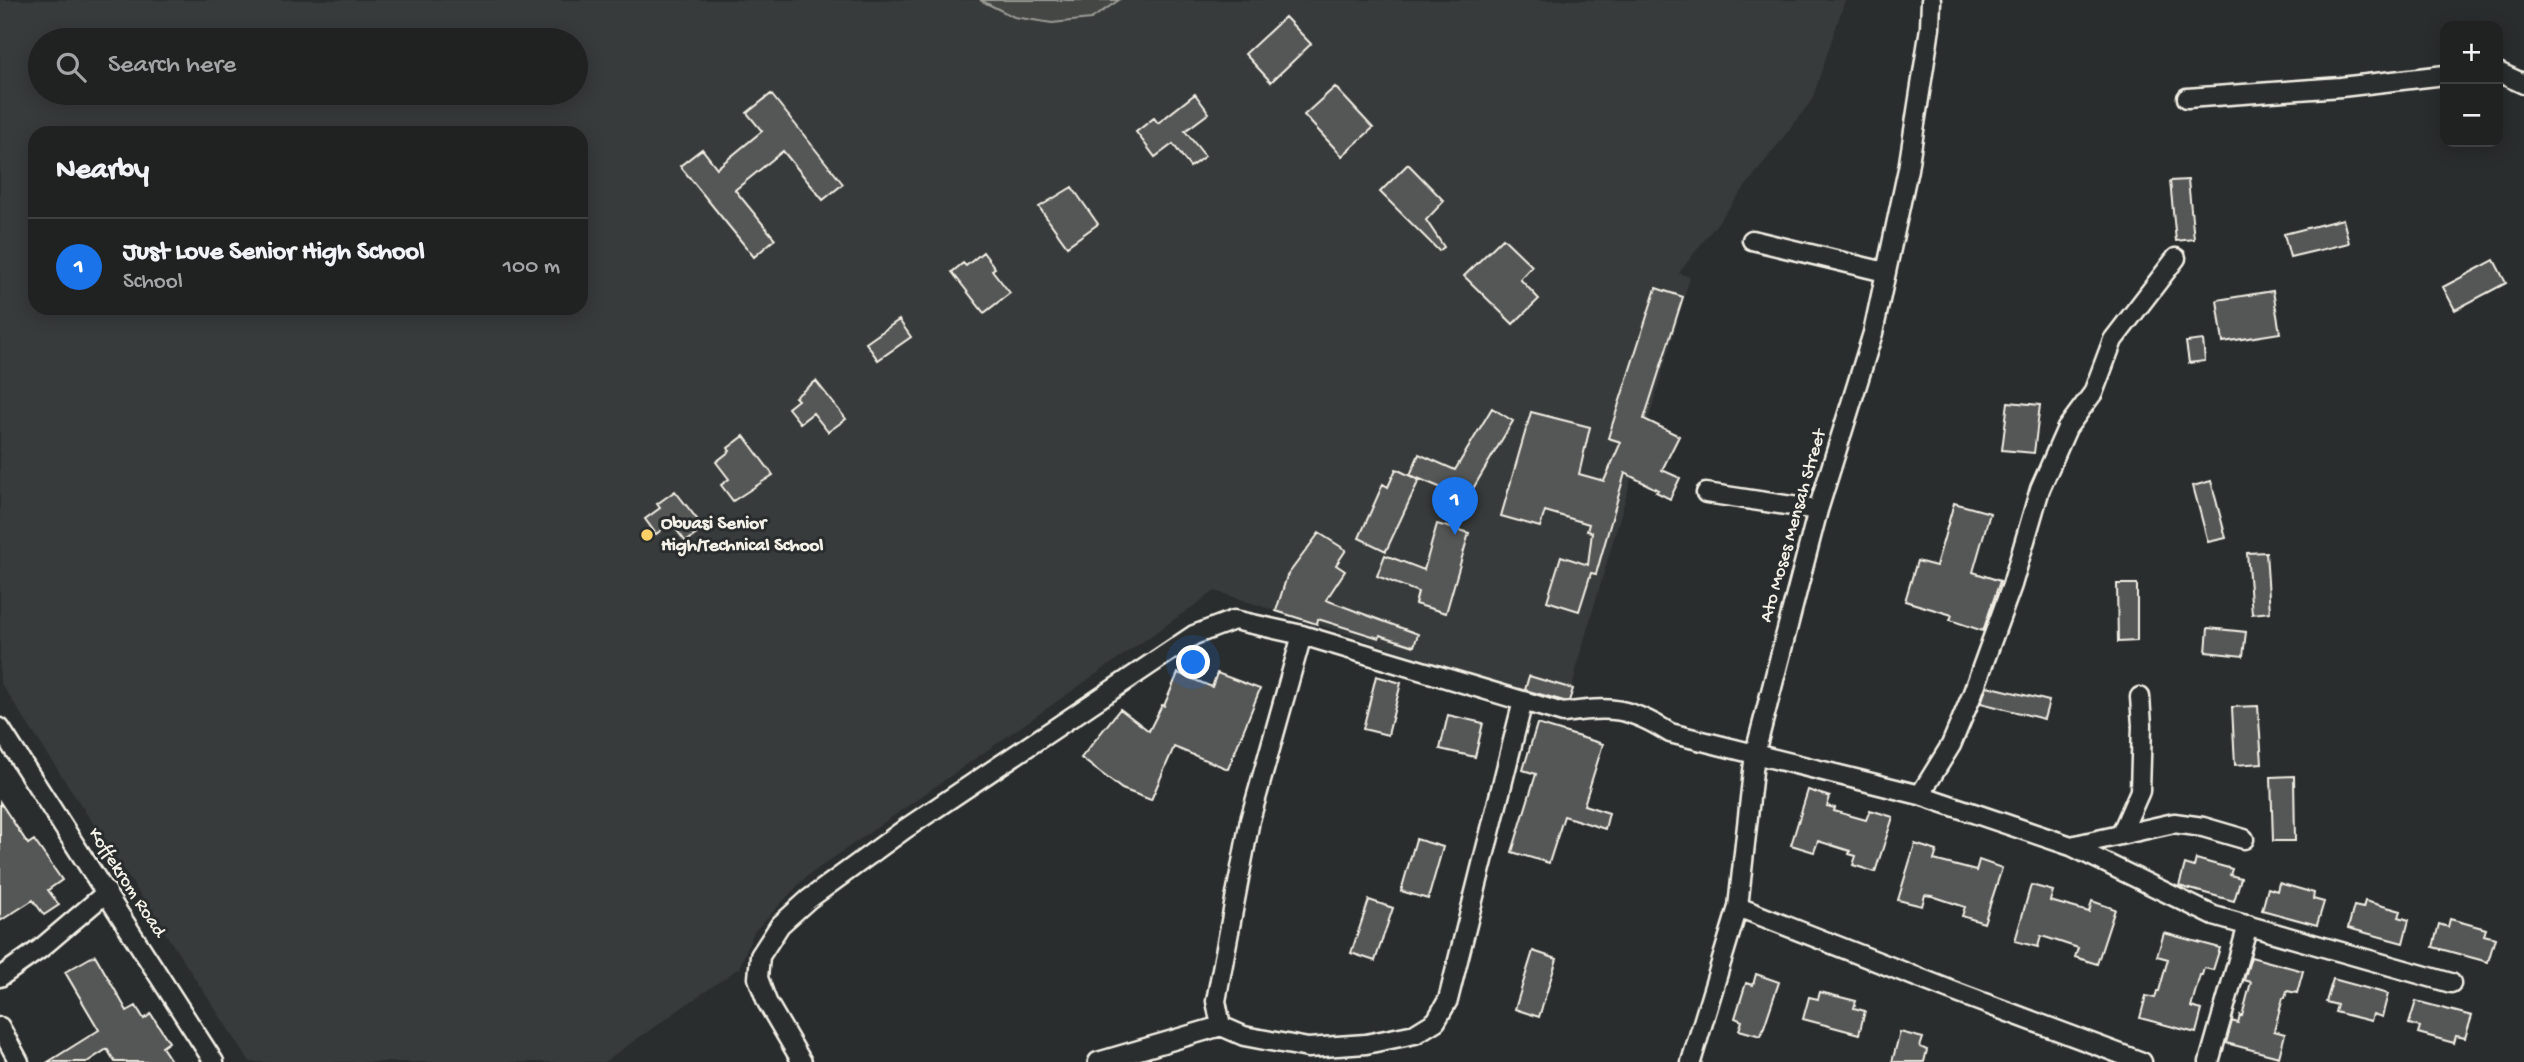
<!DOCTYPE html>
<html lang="en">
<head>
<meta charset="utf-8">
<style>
	:root { --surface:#202222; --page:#2d2f2f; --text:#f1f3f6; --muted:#a2a4a5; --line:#3d3f40; --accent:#1a73e8 }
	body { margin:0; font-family:"Gochi Hand",sans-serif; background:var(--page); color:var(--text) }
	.controls { position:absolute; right:21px; top:21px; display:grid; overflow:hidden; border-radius:14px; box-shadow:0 4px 18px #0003 }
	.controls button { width:63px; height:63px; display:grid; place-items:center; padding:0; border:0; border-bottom:2px solid var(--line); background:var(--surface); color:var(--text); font:35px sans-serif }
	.you { position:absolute; left:1194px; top:663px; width:24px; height:24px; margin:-18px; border:5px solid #fff; border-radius:50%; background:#1a73e8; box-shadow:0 0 0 10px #1a73e833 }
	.badge { display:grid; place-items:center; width:46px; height:46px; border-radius:50%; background:var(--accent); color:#fff; font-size:23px; font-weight:700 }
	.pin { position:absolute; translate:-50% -58px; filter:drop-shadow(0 2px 4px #0008) }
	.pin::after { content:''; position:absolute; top:37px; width:24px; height:21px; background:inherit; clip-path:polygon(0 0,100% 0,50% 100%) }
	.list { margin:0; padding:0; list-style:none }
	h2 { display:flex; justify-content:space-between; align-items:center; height:91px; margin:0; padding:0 28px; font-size:30px }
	h2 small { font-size:23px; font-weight:400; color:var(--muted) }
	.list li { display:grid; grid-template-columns:46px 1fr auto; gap:21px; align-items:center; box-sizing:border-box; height:98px; padding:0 28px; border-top:2px solid var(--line) }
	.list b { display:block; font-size:26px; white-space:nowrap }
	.list p { margin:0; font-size:23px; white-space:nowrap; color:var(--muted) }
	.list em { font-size:23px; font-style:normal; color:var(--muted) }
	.icon { flex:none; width:38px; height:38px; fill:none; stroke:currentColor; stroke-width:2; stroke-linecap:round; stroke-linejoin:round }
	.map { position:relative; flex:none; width:2524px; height:1062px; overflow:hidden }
	.search { position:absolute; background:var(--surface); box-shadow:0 4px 18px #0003; left:28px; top:28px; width:560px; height:77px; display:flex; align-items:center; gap:18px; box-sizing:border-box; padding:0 24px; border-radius:38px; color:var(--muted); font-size:26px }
	.panel { position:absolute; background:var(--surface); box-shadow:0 4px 18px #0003; left:28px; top:126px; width:560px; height:189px; border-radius:21px }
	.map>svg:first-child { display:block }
	.built { fill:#373a3a; fill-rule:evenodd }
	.green { fill:#444645; stroke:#9c9c96; stroke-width:2 }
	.building { fill:#555756; stroke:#f4f1e8; stroke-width:2 }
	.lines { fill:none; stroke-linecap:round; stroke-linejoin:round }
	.minor-casing { stroke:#f4f1e8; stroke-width:23 }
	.minor { stroke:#2a2d2e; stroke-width:18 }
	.poi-dot { fill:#ffd166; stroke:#2a2d2e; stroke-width:2.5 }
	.labels { text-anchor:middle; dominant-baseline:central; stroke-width:6; stroke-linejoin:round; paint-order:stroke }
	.poi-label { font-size:19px; font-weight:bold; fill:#f4f1e8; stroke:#2a2d2e; text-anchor:start }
	.street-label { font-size:19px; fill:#f4f1e8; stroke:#2a2d2e }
</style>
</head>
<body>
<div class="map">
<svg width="2524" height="1062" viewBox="0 0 2524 1062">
	<rect width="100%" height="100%" fill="#2a2d2e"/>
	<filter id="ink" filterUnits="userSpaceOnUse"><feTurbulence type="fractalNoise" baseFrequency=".0143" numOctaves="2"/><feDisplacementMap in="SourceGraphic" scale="14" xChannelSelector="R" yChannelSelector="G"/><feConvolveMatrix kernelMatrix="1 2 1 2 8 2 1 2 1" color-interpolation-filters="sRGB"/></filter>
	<g filter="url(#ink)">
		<!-- built -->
		<path class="built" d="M 0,0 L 1845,0 L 1812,100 L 1679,273 L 1690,277 L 1579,658 L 1568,706 L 1215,591 L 806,877 L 754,932 L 739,968 L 604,1062 L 250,1062 L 0,682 ZM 40,40 L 576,40 L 576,93 L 40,93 ZM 35,133 L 581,133 L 581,308 L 35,308 Z"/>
		<!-- green -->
		<path class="green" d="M 980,0 L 1119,0 L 1091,19 L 1052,23 L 1014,17 Z"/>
		<!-- building -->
		<path class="building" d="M 1285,17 L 1311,44 L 1271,82 L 1245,54 Z
			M 1335,87 L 1373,128 L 1342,156 L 1304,115 Z
			M 771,94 L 843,184 L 823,200 L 783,151 L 735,190 L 775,239 L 754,257 L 680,166 L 702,149 L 717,168 L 762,131 L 747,113 Z
			M 1195,94 L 1209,113 L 1185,131 L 1205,156 L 1190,167 L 1173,144 L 1155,157 L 1136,132 L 1154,118 L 1158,123 Z
			M 1408,164 L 1444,201 L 1426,220 L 1444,247 L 1439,251 L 1380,192 Z
			M 2188,180 L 2194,239 L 2176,241 L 2170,181 Z
			M 1072,187 L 1098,224 L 1067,246 L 1039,207 Z
			M 2343,219 L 2349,243 L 2290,257 L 2284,234 Z
			M 1503,238 L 1532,266 L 1520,279 L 1539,299 L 1513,324 L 1464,276 Z
			M 983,252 L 995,268 L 992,270 L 1010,293 L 984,313 L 952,272 L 963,263 L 966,266 Z
			M 2494,260 L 2506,283 L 2455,310 L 2443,287 Z
			M 1656,288 L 1683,297 L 1644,419 L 1679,436 L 1662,470 L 1680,478 L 1670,499 L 1656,492 L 1658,490 L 1625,473 L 1596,574 L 1591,573 L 1579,611 L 1547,601 L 1561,556 L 1588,565 L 1592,532 L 1587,531 L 1589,524 L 1545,511 L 1540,527 L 1501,516 L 1531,412 L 1590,427 L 1579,474 L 1604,481 L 1621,442 L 1608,438 Z
			M 2273,291 L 2280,333 L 2223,342 L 2217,300 Z
			M 899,320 L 911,337 L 878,360 L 866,343 Z
			M 2203,340 L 2205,361 L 2189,363 L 2186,342 Z
			M 816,381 L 846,419 L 828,432 L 813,413 L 800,423 L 788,408 L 798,400 L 795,397 Z
			M 2008,402 L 2040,405 L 2034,453 L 2002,450 Z
			M 1492,408 L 1513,421 L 1452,524 L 1456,494 L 1410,475 L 1419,454 L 1455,470 Z
			M 744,436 L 773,475 L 733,501 L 721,485 L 729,479 L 716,462 L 730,451 L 728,448 Z
			M 1396,469 L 1419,480 L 1386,551 L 1359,538 L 1383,484 L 1388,487 Z
			M 2211,481 L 2226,538 L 2208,542 L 2193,486 Z
			M 675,491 L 704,528 L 686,542 L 671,523 L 656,534 L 645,519 L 660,508 L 657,504 Z
			M 1954,503 L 1990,513 L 1973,572 L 2000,581 L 1983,631 L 1950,620 L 1952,615 L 1905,601 L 1917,561 L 1936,566 Z
			M 1437,524 L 1469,533 L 1446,613 L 1415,604 L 1418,592 L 1377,576 L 1385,555 L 1424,570 Z
			M 1319,533 L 1346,550 L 1336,565 L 1345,571 L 1326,600 L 1418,634 L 1414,646 L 1380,635 L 1379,638 L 1318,619 L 1317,624 L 1276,611 L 1287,576 Z
			M 2266,552 L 2270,612 L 2252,614 L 2247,553 Z
			M 2117,584 L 2137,584 L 2137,641 L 2118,642 Z
			M 2208,628 L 2246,632 L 2243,656 L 2206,652 Z
			M 1178,673 L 1212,687 L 1217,673 L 1260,689 L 1228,769 L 1174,747 L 1151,800 L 1122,789 L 1081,758 L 1120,709 L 1149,731 L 1162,705 L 1164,706 Z
			M 1376,676 L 1401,683 L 1388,735 L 1363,729 Z
			M 1529,676 L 1573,689 L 1569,701 L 1564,701 L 1525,690 Z
			M 1987,686 L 2049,701 L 2044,719 L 1981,703 Z
			M 2258,706 L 2262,763 L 2235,765 L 2232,707 Z
			M 1448,715 L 1483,723 L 1475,757 L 1440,749 Z
			M 1537,724 L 1603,744 L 1584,805 L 1609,813 L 1605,829 L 1564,816 L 1549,863 L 1512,852 L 1536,774 L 1523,770 Z
			M 2294,776 L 2295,841 L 2273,841 L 2271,777 Z
			M 1808,790 L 1830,797 L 1827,806 L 1835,808 L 1834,811 L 1866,820 L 1870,810 L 1893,817 L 1875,872 L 1853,865 L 1856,856 L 1849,854 L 1850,851 L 1818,841 L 1814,852 L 1791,845 Z
			M 0,802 L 28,844 L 34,840 L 62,880 L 48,890 L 59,905 L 44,915 L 33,900 L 0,921 Z
			M 1416,839 L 1443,847 L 1428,899 L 1401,891 Z
			M 1915,844 L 1937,851 L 1934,860 L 1976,871 L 1979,860 L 2002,868 L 1984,923 L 1962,916 L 1965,907 L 1932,896 L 1925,895 L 1922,906 L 1898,900 Z
			M 2196,859 L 2232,869 L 2230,875 L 2241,878 L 2234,901 L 2179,886 L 2185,864 L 2194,867 Z
			M 2279,883 L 2314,893 L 2313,899 L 2324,902 L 2317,925 L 2262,910 L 2268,888 L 2277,891 Z
			M 2031,885 L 2053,891 L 2050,901 L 2089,912 L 2092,901 L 2115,909 L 2097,964 L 2075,957 L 2078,948 L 2048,938 L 2041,936 L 2038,947 L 2015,941 Z
			M 1369,900 L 1393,908 L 1375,961 L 1351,953 Z
			M 2365,901 L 2401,911 L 2399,917 L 2409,920 L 2403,943 L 2348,928 L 2354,906 L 2363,908 Z
			M 2450,919 L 2486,929 L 2484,935 L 2495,938 L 2488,962 L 2433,947 L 2439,924 L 2448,927 Z
			M 2164,933 L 2220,948 L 2213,970 L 2204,968 L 2202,975 L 2200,975 L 2191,1007 L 2202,1010 L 2196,1033 L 2140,1018 L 2146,996 L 2155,998 L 2157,991 L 2159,991 L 2168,959 L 2157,956 Z
			M 1533,951 L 1557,959 L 1539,1017 L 1515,1009 Z
			M 95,955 L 127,1011 L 136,1006 L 144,1019 L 151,1014 L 169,1042 L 162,1047 L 172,1062 L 115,1062 L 107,1049 L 87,1062 L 48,1062 L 99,1030 L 65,972 Z
			M 2251,957 L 2303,971 L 2297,993 L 2287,991 L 2285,998 L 2283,998 L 2274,1031 L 2285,1034 L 2279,1057 L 2226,1043 L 2232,1021 L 2238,1023 L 2240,1015 L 2242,1016 L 2251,982 L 2244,980 Z
			M 1756,974 L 1779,982 L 1761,1036 L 1739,1030 L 1742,1021 L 1735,1018 L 1746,983 L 1753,985 Z
			M 2333,979 L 2388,994 L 2382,1017 L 2373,1014 L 2371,1021 L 2335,1012 L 2337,1005 L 2326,1002 Z
			M 1820,992 L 1856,1001 L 1854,1008 L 1865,1011 L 1859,1034 L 1803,1019 L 1809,997 L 1818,999 Z
			M 2416,1001 L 2472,1016 L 2465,1038 L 2456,1036 L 2454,1043 L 2418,1033 L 2420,1027 L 2409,1024 Z
			M 1900,1032 L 1923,1038 L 1920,1047 L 1927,1050 L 1924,1062 L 1892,1062 Z"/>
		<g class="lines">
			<defs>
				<path id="minor" d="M 2498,72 L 2524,84
					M 2187,98 L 2341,87 L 2445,75
					M 1752,240 L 1885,272
					M 1706,493 L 1818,510
					M 0,728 L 214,1062
					M 1920,795 L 1951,745 L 1972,695 L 2012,585 L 2040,489 L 2067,428 L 2093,393 L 2113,340 L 2176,258
					M 2121,834 L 2140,791 L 2142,725 L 2140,697
					M 2071,846 L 2174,823 L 2203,827 L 2244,839
					M 1738,907 L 1960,994 L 2142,1062
					M 0,977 L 40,949 L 107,892
					M 1221,1026 L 1216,1001 L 1250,820 L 1302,635
					M 0,1027 L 19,1062
					M 802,1062 L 767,1002 L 758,978 L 760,956 L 780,925 L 809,899 L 905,829 L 1194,635 L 1234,620 L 1302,635 L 1563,713 C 1611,706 1629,707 1670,733 L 1920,795 L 2071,846 L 2214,916 L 2451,983
					M 1098,1062 L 1221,1026 L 1244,1036 L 1308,1048 L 1366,1044 L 1415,1034 L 1436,1021 L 1448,1000 L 1523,701
					M 1691,1062 L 1738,907 L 1755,753 L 1818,510 L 1873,333 L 1908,169 L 1930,28 L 1931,0
					M 2209,1062 L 2248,925"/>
			</defs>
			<!-- minor casing -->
			<use href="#minor" class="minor-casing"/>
			<!-- minor -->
			<use href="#minor" class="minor"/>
		</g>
	</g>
	<!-- markers -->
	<circle class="poi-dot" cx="647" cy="535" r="7"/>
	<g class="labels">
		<!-- poi labels -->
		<g class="poi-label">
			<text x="661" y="524">Obuasi Senior<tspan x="661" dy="22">High/Technical School</tspan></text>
		</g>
		<!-- street labels -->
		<g class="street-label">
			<text transform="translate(1794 526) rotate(-74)">Ato Moses Mensah Street</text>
			<text transform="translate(126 883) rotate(57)">Koffekrom Road</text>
		</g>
	</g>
</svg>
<div class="controls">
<button>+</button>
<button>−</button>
</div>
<div class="you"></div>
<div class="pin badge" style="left:1455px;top:535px">1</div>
<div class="search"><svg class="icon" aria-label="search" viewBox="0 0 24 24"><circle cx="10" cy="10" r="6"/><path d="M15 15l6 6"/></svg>Search here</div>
<section class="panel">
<h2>Nearby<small></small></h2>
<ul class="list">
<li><span class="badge">1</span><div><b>Just Love Senior High School</b><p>School</p></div><em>100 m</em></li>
</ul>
</section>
</div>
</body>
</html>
